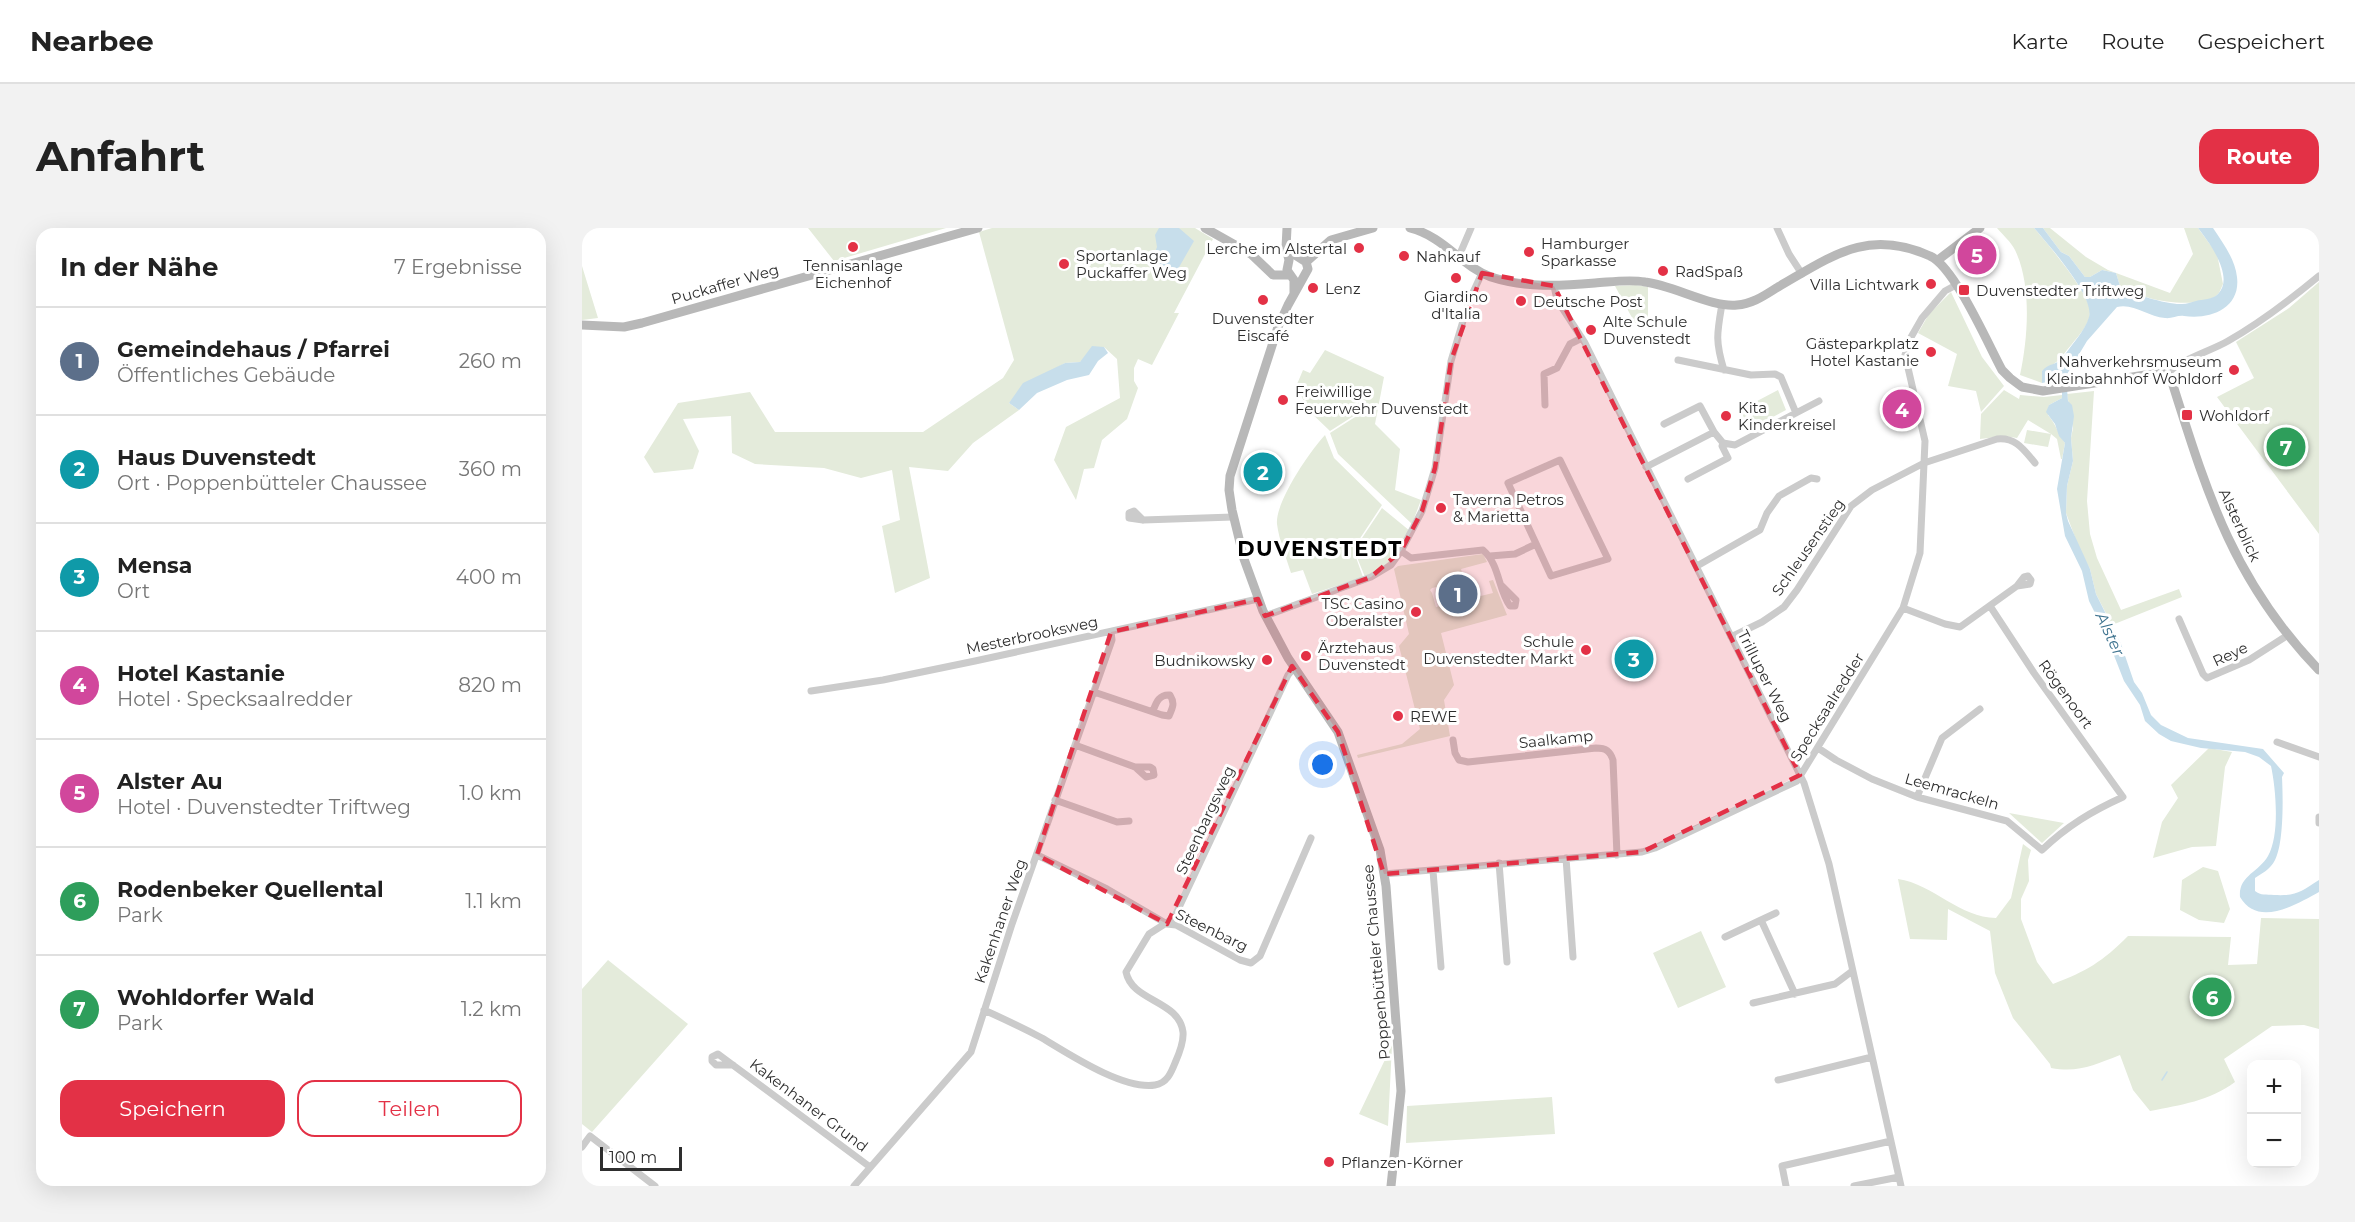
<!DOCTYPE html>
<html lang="de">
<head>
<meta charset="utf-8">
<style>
	:root { --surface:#fff; --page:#f2f2f2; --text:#222; --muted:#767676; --line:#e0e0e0; --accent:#e33146 }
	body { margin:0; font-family:Montserrat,sans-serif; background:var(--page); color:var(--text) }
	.controls { position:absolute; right:18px; bottom:18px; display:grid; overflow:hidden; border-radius:12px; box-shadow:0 6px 24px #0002 }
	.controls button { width:54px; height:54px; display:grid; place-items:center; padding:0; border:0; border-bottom:2px solid var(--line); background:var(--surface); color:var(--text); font:30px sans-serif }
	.scale { position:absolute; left:18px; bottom:15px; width:82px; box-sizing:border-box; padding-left:6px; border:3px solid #2e2e2e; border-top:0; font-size:16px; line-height:21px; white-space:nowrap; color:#2e2e2e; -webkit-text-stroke:4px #fff; paint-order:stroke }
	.you { position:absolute; left:741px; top:537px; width:21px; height:21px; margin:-15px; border:4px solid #fff; border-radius:50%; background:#1a73e8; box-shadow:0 0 0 9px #1a73e833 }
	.badge { display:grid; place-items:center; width:39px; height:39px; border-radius:50%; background:var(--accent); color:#fff; font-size:20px; font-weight:700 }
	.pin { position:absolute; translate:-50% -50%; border:3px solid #fff; box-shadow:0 2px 6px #0006 }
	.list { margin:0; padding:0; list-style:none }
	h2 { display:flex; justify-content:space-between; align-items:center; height:78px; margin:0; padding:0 24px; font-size:26px }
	h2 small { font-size:20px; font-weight:400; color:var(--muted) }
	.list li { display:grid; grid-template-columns:39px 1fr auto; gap:18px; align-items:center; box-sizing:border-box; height:108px; padding:0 24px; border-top:2px solid var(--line) }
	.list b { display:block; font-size:22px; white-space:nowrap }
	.list p { margin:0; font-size:20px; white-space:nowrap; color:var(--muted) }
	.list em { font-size:20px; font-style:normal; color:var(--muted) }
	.actions { display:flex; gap:12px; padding:18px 24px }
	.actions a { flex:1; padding:14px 0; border:2px solid var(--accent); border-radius:18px; text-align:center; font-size:21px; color:var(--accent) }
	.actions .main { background:var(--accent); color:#fff }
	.map { position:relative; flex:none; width:1737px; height:958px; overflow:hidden; border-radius:18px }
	header { display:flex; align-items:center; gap:36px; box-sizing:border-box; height:84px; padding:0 30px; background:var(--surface); border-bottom:2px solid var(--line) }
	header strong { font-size:28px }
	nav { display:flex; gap:33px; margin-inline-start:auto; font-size:21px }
	.intro { display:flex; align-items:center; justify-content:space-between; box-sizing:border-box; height:144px; padding:0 36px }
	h1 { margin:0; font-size:42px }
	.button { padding:15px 27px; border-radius:18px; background:var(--accent); color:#fff; font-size:21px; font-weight:700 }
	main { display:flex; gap:36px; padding:0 36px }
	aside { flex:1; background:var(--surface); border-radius:18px; box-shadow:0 6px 24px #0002 }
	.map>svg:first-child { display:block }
	.green { fill:#e4ebdb }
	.water { fill:#c7deeb }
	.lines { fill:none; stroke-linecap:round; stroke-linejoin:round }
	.stream { stroke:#c7deeb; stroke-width:1.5 }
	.street { stroke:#cbcbcb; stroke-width:7 }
	.secondary { stroke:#b8b8b8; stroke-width:9 }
	.marked { fill:#e33146; fill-opacity:0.2; stroke:#e33146; stroke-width:4.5; stroke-dasharray:12 8; stroke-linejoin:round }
	.poi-dot { fill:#e33146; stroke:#fff; stroke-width:2 }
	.labels { text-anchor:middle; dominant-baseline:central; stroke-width:6; stroke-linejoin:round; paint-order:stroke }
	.poi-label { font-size:15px; fill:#2e2e2e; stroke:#fff; text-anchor:start }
	.street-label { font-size:15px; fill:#2e2e2e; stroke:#fff }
	.water-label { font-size:16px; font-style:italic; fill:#3d728e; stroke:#fff }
	.district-label { font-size:21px; font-weight:bold; letter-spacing:1.5px; fill:#000; stroke:#fff }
</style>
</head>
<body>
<header>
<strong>Nearbee</strong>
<nav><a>Karte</a><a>Route</a><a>Gespeichert</a></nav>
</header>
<div class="intro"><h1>Anfahrt</h1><a class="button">Route</a></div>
<main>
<aside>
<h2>In der Nähe<small>7 Ergebnisse</small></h2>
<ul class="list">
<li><span class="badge" style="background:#5c6f8a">1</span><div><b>Gemeindehaus / Pfarrei</b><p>Öffentliches Gebäude</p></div><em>260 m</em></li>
<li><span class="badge" style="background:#0f9aa8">2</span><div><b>Haus Duvenstedt</b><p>Ort · Poppenbütteler Chaussee</p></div><em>360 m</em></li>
<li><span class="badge" style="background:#0f9aa8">3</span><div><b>Mensa</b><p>Ort</p></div><em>400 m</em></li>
<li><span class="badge" style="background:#d1479c">4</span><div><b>Hotel Kastanie</b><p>Hotel · Specksaalredder</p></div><em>820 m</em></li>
<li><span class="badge" style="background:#d1479c">5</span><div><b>Alster Au</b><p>Hotel · Duvenstedter Triftweg</p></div><em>1.0 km</em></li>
<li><span class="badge" style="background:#2e9e5b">6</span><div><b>Rodenbeker Quellental</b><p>Park</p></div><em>1.1 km</em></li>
<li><span class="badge" style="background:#2e9e5b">7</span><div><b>Wohldorfer Wald</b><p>Park</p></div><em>1.2 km</em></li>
</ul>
<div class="actions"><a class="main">Speichern</a><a>Teilen</a></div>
</aside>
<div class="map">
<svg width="1737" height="958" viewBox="0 0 1737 958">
	<rect width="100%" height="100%" fill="#fff"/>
	<!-- green -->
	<path class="green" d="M 226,0 L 364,0 L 252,33 Z
		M 410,0 L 613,0 L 631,11 L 592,85 L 597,85 L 570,137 L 556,131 L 552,140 L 552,153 L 556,160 L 545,191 L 520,212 L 512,240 L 502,241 L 494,272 L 472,232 L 484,199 L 538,170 L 535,131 L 522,119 L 498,134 L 483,135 L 469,143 L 427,175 L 437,182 L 391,215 L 366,243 L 327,239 L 348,350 L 313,365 L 300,298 L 318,292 L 310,242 L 279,250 L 242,240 L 173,236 L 150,225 L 149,188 L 101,191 L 117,223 L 111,241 L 72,245 L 62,229 L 96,175 L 168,164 L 193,204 L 341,204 L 421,150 L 432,132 L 397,4 Z
		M 1415,0 L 1452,0 C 1465,15 1509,67 1508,84 C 1508,96 1497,107 1490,116 C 1477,131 1479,133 1460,143 L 1460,155 L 1438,147 C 1446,110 1450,57 1433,22 C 1429,14 1421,7 1415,0 Z
		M 1461,0 L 1468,0 L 1504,29 L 1526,42 L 1588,65 L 1611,26 L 1602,0 L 1616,0 L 1635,26 L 1641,56 C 1639,60 1638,65 1634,68 C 1612,82 1558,72 1538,58 L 1534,45 L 1520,42 L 1508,49 L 1503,49 L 1487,28 L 1479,24 Z
		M 0,38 L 16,90 L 0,92 Z
		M 1737,54 L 1737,306 L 1635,169 L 1672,150 L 1654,114 L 1707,80 Z
		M 1054,57 L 1066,59 L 1066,98 L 1056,101 L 1033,58 Z
		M 1369,64 L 1400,129 L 1422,158 L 1399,184 L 1394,163 L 1366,158 L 1375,126 L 1336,105 L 1347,86 Z
		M 743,122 L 802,149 L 793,196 L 818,221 L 813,262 L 839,272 L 830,296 L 756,226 L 748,205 L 781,184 L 787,189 L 781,182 L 748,203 L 725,181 L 717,162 L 713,161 L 721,142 L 728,145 Z
		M 1196,162 L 1204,182 L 1168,201 L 1158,182 Z
		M 1422,162 L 1437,171 L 1438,167 L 1462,169 L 1480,167 L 1480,170 L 1467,177 L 1466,187 C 1474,196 1476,206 1483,215 L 1480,231 L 1479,231 L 1475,211 L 1469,206 L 1466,219 L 1442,215 L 1445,202 L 1469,206 L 1446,192 L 1435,210 L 1423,208 L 1398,211 L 1399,186 Z
		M 1512,163 L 1505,273 L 1508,306 L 1515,330 L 1539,382 L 1597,361 L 1600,369 L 1530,397 L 1514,366 L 1508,341 L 1497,320 L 1484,285 L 1485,258 L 1491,233 L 1489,210 L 1491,200 L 1485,166 Z
		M 743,207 L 752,230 L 800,277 L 771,321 L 781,349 L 730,366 L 721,342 L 709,345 C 704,329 697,312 695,296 C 693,274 728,223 743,207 Z
		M 800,280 L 828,303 L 810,333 L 783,349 L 772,322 Z
		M 901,326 L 905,334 L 879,341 L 882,353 L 850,360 L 848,362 L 850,365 L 854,379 L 911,365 L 907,353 L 911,352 L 925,387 L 859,405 L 872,457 L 862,472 L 868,508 L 776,530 L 775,527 L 820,516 L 838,501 L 817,418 L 827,406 L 812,341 L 816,338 Z
		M 1627,520 L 1650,524 L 1643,539 L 1634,618 L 1610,619 L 1571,630 L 1580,594 L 1596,570 L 1589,557 Z
		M 1427,585 L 1482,595 L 1460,615 Z
		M 1441,616 L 1449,622 L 1446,632 L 1447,653 L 1439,671 L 1439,691 L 1455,734 L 1471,756 C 1505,743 1520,734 1546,708 L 1649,709 L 1646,737 L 1675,736 L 1679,690 L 1737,691 L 1737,801 L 1722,797 L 1690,798 L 1642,831 L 1653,854 C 1627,873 1599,877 1568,883 L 1551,862 L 1538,827 C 1512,837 1497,845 1469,840 L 1468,836 L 1431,790 L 1413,745 L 1408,703 L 1366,681 L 1365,712 L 1328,711 L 1316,651 C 1351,656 1378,690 1414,690 L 1429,670 Z
		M 1621,639 L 1636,643 L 1648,681 L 1642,695 L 1617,692 L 1598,682 L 1600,652 Z
		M 1119,703 L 1144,759 L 1096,780 L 1071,725 Z
		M 26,732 L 106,796 L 10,904 L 0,896 L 0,761 Z
		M 810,817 L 806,898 L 777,886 Z
		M 970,869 L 973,906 L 824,915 L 825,878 Z"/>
	<!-- water -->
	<path class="water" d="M 577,0 L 597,0 L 612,13 L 592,48 L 574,37 L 576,33 L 572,27 L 575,19 L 573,7 Z
		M 1452,0 L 1461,0 L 1479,24 L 1487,28 L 1503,49 L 1508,49 L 1520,42 L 1534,45 L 1538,58 C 1550,66 1586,77 1600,76 C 1605,76 1609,74 1614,73 C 1621,71 1630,72 1636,66 C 1653,49 1627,14 1616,0 L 1631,0 C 1641,15 1653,31 1655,49 C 1659,81 1627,92 1602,88 C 1596,87 1589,91 1583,90 C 1566,89 1552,75 1535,79 L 1505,113 L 1484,148 L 1486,173 L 1490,177 L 1492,188 L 1489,210 L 1491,233 L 1485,258 L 1484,285 L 1486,293 L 1508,341 L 1514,366 L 1539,416 L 1552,454 L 1560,465 L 1569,487 L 1579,497 L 1606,510 L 1681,521 L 1702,545 L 1700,549 C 1701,569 1702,615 1693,632 C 1688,642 1680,645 1673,650 L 1673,663 C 1679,668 1684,666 1692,667 C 1715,668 1718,664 1737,652 L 1737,664 C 1715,676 1676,700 1658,669 C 1656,648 1677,644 1686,628 C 1698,607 1694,561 1689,538 L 1677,529 L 1663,524 L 1619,520 L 1589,513 L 1577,506 L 1563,493 L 1558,477 L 1542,453 L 1524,407 L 1507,373 L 1500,343 L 1483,308 L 1475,261 L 1483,215 L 1477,208 L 1473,196 L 1464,184 L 1467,177 L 1480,170 L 1480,148 L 1477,143 L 1471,143 L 1466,146 L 1465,154 L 1460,155 L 1460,143 C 1466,135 1477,137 1482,128 C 1490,116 1503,103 1507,89 C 1513,69 1466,16 1452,0 Z
		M 510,118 L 522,119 L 526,125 L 516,133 L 507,147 L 485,152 L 455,165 L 437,182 L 427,175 L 441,155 L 483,135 L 498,134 Z"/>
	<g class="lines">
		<!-- stream -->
		<path class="stream" d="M 1580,852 L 1585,844"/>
		<!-- street -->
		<path class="street" d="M 1195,0 L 1207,26 L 1220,46
			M 877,28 L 889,0
			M 972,58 L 975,72 L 1003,115 L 1222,555 L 1247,636 L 1319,958
			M 1140,76 C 1135,105 1133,113 1142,142
			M 1096,132 L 1169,147 L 1193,146 L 1199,149 L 1214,185 L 1237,173
			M 1585,146 C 1597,132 1629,123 1646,113 C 1678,95 1708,72 1737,48
			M 963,177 L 962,146 L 975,140 L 988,116 L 1000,110
			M 1082,196 L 1118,178 L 1132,204 L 1141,215 L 1153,217 L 1214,185
			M 978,232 L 1026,331 L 969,348 L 926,255 Z
			M 1064,239 L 1132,204
			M 1106,251 L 1146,230 L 1140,218 L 1141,215
			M 561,292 L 552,283 L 547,285 L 547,290 L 561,292 L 651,289
			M 819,323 L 829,330 L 901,322 C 918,337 916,362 928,378 L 933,378 L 934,372 L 920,358
			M 908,328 L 933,326 L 954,316
			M 1115,338 L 1178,302 L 1185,285 L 1197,268 L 1229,250 L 1235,251
			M 1321,380 L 1363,396 L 1378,399 L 1435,358 L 1448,356 L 1449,352 L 1446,348 L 1442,349 L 1435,358
			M 683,388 L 789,349 L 809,337 L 819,323 L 840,283 L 853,240 L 869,133 L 887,73 L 900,45
			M 1597,391 L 1621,446 L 1625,450 L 1667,432 L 1706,407
			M 1149,409 L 1180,394 L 1202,379 L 1215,362 L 1269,278 L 1290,262 L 1342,235 L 1415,211 C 1434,209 1442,222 1453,235
			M 229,463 L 301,452 L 393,433 L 676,371
			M 512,464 L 580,487 L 587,488 C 591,479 593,475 588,467 C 577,466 574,475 571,483
			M 871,512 L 873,525 L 877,532 L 886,534 L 1014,520 C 1024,520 1028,523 1031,532 L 1035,627
			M 1695,514 L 1737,529
			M 493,517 L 553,539 L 564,549 L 572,547 L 571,541 L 568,539 L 553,539
			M 1236,520 L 1254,532 L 1290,551 L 1335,569 L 1425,593 L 1460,622 C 1485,598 1510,583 1541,569 L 1452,445 L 1408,378
			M 1335,569 L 1360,510 L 1398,481
			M 473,572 L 535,594 L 547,593
			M 1737,589 L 1737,595
			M 455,627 L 525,661 L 585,696 L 594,697 L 658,732 L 669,735 L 678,728 L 729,610
			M 984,630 L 991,729
			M 917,635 L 925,734
			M 851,643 L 859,739
			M 802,646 L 1060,624 L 1073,620 L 1215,553 L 1321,380 L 1338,325 L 1343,213 L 1323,127 L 1328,111 L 1340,90 L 1363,63 L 1374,57
			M 1179,692 L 1194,685
			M 1143,709 L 1179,692 L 1213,766
			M 1171,775 L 1253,756 L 1269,744
			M 402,782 C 422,791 441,800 460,810 C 487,826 541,862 573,857 C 585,855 589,845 593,835 C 597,826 602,814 601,804 C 597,772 550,774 544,744 L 567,706 L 592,690 L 706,447 L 712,440
			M 151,837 L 134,837 L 130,833 L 130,829 L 136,826 L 288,939
			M 1196,852 L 1290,829
			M 0,919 L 8,908 L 73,958
			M 272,958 L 389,824 L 430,696 L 530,412 L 529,404
			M 1204,958 L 1200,938 L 1309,913
			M 1272,958 L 1317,949"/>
		<!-- secondary -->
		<path class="secondary" d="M 623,0 L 669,26 L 691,47 L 707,47
			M 705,0 L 704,20 L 707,32 L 705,42 L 712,52 L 712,66
			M 828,0 C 863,9 879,38 909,49 C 943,60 978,58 1013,55 C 1029,54 1047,51 1063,54 C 1091,57 1130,80 1155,77 C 1171,76 1183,67 1196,59 C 1250,28 1285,0 1348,28 C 1372,38 1406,116 1420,142 L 1428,150 L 1440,159 L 1461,163 L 1576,145 L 1585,146 L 1589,151 C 1625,265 1651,353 1737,442
			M 705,14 L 713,27 L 724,34 L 726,41 L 706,77 L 696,99 L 648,248 L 647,262 L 650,282 L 662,331 L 681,383 L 706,430 L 756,504 L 798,622 L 804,658 L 819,863 L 809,958
			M 1356,32 L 1398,0
			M 724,34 L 749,12 L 791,0
			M 0,97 L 42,99 L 60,95 L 396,0"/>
	</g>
	<!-- marked area -->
	<path class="marked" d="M 900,45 L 972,58 L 1218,547 L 1060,624 L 802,646 L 756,504 L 710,438 L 585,696 L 455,627 L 529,404 L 676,371 L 683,388 L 789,349 L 819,323 L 840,283 L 853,240 L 869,133 Z"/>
	<!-- markers -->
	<g class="poi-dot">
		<circle cx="271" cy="19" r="6"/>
		<circle cx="777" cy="20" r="6"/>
		<circle cx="947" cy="24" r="6"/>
		<circle cx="822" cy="28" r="6"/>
		<circle cx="482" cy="36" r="6"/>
		<circle cx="1081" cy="43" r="6"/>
		<circle cx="874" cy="50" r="6"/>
		<circle cx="1349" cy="56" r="6"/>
		<circle cx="731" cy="60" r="6"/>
		<rect x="1376" y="56" width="12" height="12" rx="3"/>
		<circle cx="681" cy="72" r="6"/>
		<circle cx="939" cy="73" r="6"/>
		<circle cx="1009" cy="102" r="6"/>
		<circle cx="1349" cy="124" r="6"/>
		<circle cx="1652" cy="142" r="6"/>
		<circle cx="701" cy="172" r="6"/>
		<rect x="1599" y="181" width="12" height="12" rx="3"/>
		<circle cx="1144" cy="188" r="6"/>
		<circle cx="859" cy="280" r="6"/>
		<circle cx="834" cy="384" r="6"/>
		<circle cx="1004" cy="422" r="6"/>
		<circle cx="724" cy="428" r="6"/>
		<circle cx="685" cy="432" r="6"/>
		<circle cx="816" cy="488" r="6"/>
		<circle cx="747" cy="934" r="6"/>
	</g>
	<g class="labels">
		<!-- poi labels -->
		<g class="poi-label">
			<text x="959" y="15">Hamburger<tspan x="959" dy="17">Sparkasse</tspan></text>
			<text x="765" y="20" text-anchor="end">Lerche im Alstertal</text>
			<text x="494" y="27">Sportanlage<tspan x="494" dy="17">Puckaffer Weg</tspan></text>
			<text x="834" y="28">Nahkauf</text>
			<text x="271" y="37" text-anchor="middle">Tennisanlage<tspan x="271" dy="17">Eichenhof</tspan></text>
			<text x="1093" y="43">RadSpaß</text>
			<text x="1337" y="56" text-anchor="end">Villa Lichtwark</text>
			<text x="743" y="60">Lenz</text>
			<text x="1394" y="62">Duvenstedter Triftweg</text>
			<text x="874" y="68" text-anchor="middle">Giardino<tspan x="874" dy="17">d'Italia</tspan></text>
			<text x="951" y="73">Deutsche Post</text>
			<text x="681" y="90" text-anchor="middle">Duvenstedter<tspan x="681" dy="17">Eiscafé</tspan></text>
			<text x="1021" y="93">Alte Schule<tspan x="1021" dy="17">Duvenstedt</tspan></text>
			<text x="1337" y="115" text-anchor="end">Gästeparkplatz<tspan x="1337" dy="17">Hotel Kastanie</tspan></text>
			<text x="1640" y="133" text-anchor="end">Nahverkehrsmuseum<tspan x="1640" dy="17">Kleinbahnhof Wohldorf</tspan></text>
			<text x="713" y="163">Freiwillige<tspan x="713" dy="17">Feuerwehr Duvenstedt</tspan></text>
			<text x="1156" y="179">Kita<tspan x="1156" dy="17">Kinderkreisel</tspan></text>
			<text x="1617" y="187">Wohldorf</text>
			<text x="871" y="271">Taverna Petros<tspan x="871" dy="17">&amp; Marietta</tspan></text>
			<text x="822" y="375" text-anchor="end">TSC Casino<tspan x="822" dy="17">Oberalster</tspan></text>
			<text x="992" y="413" text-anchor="end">Schule<tspan x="992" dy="17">Duvenstedter Markt</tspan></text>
			<text x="736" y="419">Ärztehaus<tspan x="736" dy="17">Duvenstedt</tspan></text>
			<text x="673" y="432" text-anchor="end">Budnikowsky</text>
			<text x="828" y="488">REWE</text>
			<text x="759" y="934">Pflanzen-Körner</text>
		</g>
		<!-- street labels -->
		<g class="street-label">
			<text transform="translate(143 56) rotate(-16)">Puckaffer Weg</text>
			<text transform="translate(1658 297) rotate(65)">Alsterblick</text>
			<text transform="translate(1226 319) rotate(-55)">Schleusenstieg</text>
			<text transform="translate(450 407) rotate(-12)">Mesterbrooksweg</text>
			<text transform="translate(1648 426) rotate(-25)">Reye</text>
			<text transform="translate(1183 448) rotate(63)">Trilluper Weg</text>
			<text transform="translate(1484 466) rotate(54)">Rögenoort</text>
			<text transform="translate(1245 479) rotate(-58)">Specksaalredder</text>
			<text transform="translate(974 511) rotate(-6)">Saalkamp</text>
			<text transform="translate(1370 563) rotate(16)">Leemrackeln</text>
			<text transform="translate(623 592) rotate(-65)">Steenbargsweg</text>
			<text transform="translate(418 693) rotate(-71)">Kakenhaner Weg</text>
			<text transform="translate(630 702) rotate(26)">Steenbarg</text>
			<text transform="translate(794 734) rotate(-95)">Poppenbütteler Chaussee</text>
			<text transform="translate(227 877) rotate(37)">Kakenhaner Grund</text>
		</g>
		<!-- water labels -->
		<g class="water-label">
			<text transform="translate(1528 406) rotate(65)">Alster</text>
		</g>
		<!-- district labels -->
		<g class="district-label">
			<text x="738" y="320">DUVENSTEDT</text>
		</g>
	</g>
</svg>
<div class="controls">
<button>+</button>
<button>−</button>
</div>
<div class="scale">100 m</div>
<div class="you"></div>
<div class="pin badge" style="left:876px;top:366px;background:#5c6f8a">1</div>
<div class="pin badge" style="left:681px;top:244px;background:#0f9aa8">2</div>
<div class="pin badge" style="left:1052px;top:431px;background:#0f9aa8">3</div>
<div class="pin badge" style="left:1320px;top:181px;background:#d1479c">4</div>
<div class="pin badge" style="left:1395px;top:27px;background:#d1479c">5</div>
<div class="pin badge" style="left:1630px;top:769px;background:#2e9e5b">6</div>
<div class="pin badge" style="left:1704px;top:219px;background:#2e9e5b">7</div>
</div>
</main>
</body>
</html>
